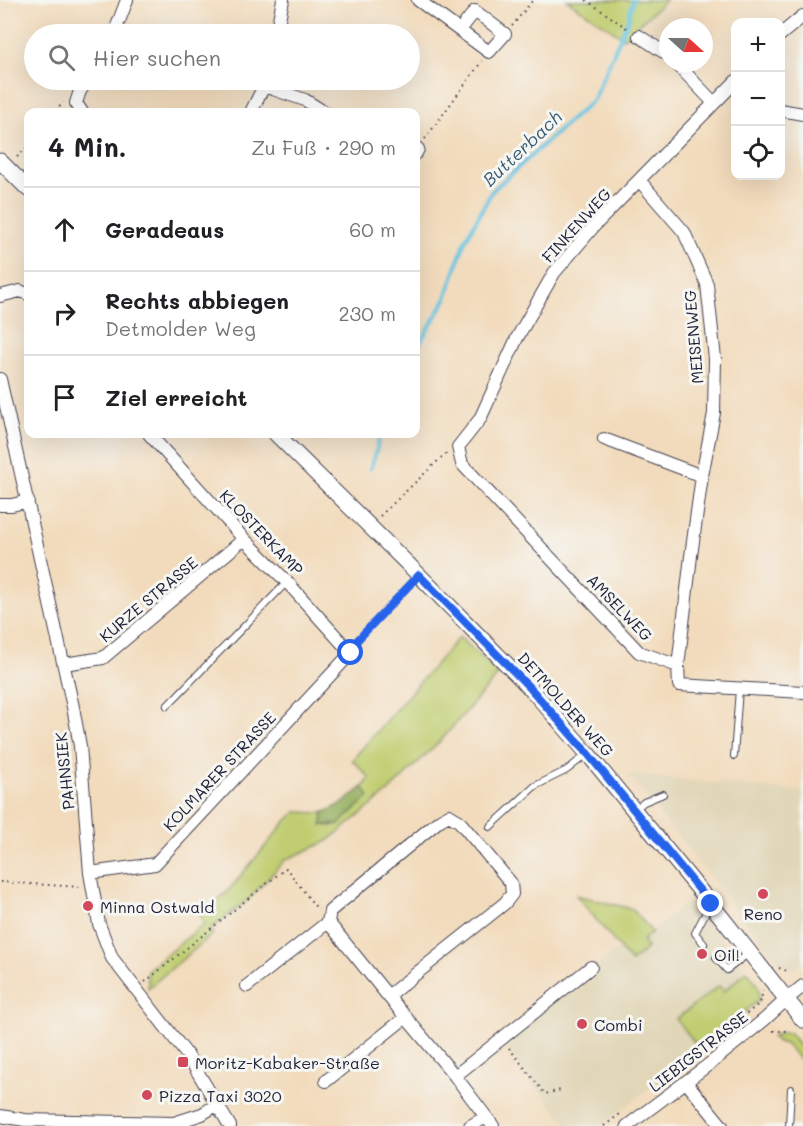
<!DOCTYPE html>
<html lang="de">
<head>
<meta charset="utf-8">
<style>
	:root { --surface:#fff; --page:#f6f6f6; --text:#202124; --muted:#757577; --line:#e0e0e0 }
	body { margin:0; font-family:Mali,sans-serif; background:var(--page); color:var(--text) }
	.controls { position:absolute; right:18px; top:18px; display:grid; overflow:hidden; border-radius:12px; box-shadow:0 6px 24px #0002 }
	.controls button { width:54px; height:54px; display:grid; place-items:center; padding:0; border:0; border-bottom:2px solid var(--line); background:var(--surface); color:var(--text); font:30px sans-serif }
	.compass { position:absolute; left:659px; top:18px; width:54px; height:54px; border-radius:50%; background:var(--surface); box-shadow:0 6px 24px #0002; rotate:111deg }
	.stop { position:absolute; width:18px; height:18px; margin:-14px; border:4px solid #2563eb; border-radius:50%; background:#fff }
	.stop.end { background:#2563eb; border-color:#fff; box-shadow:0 2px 6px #0008 }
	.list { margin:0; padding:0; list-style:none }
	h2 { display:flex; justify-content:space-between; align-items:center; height:78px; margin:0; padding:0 24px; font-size:26px }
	h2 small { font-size:20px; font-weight:400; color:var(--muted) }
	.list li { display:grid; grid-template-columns:39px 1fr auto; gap:18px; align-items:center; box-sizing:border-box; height:84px; padding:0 24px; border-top:2px solid var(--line) }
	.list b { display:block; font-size:22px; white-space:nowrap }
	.list p { margin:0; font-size:20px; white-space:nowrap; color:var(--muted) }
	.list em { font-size:20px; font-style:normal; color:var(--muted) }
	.icon { flex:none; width:33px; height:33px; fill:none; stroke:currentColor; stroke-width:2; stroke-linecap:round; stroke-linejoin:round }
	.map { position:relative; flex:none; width:803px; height:1126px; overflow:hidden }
	.search { position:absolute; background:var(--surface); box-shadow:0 6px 24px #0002; left:24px; top:24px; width:396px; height:66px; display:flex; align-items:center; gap:15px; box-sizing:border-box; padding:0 21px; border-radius:33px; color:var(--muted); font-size:22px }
	.panel { position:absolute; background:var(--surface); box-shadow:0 6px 24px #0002; left:24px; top:108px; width:396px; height:330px; border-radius:12px }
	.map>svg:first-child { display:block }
	.built { fill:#e1d6b7 }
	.green { fill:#c0cd6f; stroke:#717855; stroke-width:1.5 }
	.forest { fill:#98b062; stroke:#5d694e; stroke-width:1.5 }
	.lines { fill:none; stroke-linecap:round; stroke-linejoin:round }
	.stream { stroke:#65c5e3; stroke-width:4 }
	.service-casing { stroke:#413e4e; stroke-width:8 }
	.minor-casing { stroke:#413e4e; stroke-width:14 }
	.tertiary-casing { stroke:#413e4e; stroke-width:17 }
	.path { stroke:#413e4e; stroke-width:2; stroke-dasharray:1.5 4.5; stroke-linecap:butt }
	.service { stroke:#fff; stroke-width:6 }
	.minor { stroke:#fff; stroke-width:12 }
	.tertiary { stroke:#fff; stroke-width:15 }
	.route { stroke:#2563eb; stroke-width:8 }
	.poi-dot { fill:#d1495b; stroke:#f6f6f2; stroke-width:2 }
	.labels { text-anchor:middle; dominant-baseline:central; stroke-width:6; stroke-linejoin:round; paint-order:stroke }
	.street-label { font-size:16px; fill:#22223b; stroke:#f6f6f2 }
	.poi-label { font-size:16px; fill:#22223b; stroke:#f6f6f2; text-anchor:start }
	.water-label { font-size:18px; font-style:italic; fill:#395b76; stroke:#f6f6f2 }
</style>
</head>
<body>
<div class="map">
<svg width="803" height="1126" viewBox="0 0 803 1126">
	<rect width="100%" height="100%" fill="#f6f6f2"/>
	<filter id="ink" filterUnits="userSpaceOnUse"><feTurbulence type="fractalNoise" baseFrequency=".0167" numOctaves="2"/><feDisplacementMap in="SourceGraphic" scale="12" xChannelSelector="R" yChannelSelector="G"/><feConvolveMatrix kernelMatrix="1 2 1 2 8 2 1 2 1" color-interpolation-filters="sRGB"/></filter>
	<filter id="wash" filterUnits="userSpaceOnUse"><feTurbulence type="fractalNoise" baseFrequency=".008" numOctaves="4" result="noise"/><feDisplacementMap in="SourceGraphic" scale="24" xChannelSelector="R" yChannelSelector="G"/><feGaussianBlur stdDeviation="1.35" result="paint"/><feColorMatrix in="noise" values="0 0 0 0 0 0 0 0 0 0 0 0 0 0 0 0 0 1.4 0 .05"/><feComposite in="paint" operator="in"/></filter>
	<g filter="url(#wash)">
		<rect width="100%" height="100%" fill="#f2dbbc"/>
		<!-- built -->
		<path class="built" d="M 628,774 L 803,792 L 803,961 L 802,963 L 794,968 L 788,967 L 781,963 L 775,958 Z
			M 689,900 L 747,971 L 723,991 L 720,987 L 677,1019 L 700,1049 L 601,1126 L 568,1126 L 502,1043 L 619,948 L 632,962 L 641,941 Z"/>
		<!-- green -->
		<path class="green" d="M 567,0 L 666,0 L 624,38 Z
			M 459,637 L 489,664 L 498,675 L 441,740 L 387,793 L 328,841 L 285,860 L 250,898 L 210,930 L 213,934 L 148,988 L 147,970 L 204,924 L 200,916 L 229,890 L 286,821 L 296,812 L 323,813 L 322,825 L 331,826 L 339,824 L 368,797 L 363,787 L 370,778 L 352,760 Z
			M 576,895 L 632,909 L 652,932 L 642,941 L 647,948 L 631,962 Z
			M 747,971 C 754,980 762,988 759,1000 L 700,1049 L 676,1019 L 719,986 L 724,991 Z
			M 781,1033 L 790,1033 L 803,1050 L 803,1063 L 785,1044 L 778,1042 L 772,1036 Z"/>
		<!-- forest -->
		<path class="forest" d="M 363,787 L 369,797 L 339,824 L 322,825 L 323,813 L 342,804 Z"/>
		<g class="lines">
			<!-- stream -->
			<path class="stream" d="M 416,349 L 445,301 L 465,241 L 492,191 L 593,100 L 628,20 L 633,0
				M 370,469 L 377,448 L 379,434"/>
		</g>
	</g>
	<g filter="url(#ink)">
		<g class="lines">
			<defs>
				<path id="service" d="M 167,706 L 287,582
					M 734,756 L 739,689
					M 634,810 L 644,802 L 663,794
					M 490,827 L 535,786 L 567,770 L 587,754
					M 704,944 L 695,933 L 709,906
					M 716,958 L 727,970 L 749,953
					M 789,1126 L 791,1089"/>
				<path id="minor" d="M 418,0 L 489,52 L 505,34 L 475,11 L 460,30
					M 114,34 L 127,0
					M 276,34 L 283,0
					M 780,35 L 803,16
					M 639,36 L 668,55
					M 676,63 L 714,103
					M 264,86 L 305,100 L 324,112
					M 780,110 L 803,114
					M 82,112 L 76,103 L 80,91 L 88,80
					M 251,112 L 264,86 L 265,81
					M 416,147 L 418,149 L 416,153
					M 639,180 L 684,232 L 707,284 L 715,359 L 714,413 L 702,476 L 691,556 L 678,666 L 679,685 L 803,692
					M 0,296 L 20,291 L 28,294
					M 0,379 L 73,707 L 80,746 L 90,873 L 99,924 L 112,958 L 188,1056 L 230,1126
					M 604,439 L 702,476
					M 0,505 L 12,505 L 28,501
					M 64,664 L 103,658 L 244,539
					M 678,666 L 639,652 L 462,464 L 458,447 L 480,419 L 517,338 L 554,273 L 595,225 L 736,81
					M 90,873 L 155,864 L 351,653 L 287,582 L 244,539 L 149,434
					M 247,986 L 328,922
					M 388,996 L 328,922 L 330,911 L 440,820 L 449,815 L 459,821 L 511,883 L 512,894 L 505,903 L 388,996 L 455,1076 L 493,1126
					M 455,1076 L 591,967
					M 326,1081 L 406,1017
					M 686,1082 L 722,1126
					M 0,1116 L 25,1120 L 174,1123 L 184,1126
					M 174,1123 L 202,1114 L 218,1104
					M 470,1126 L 486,1117
					M 627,1126 L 712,1062 L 764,1020 L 787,999 L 803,986"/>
				<path id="tertiary" d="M 0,161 L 28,189
					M 276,434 L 419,575 L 531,689 L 588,754 L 711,904 L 803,1020"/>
			</defs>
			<!-- service casing -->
			<use href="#service" class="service-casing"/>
			<!-- minor casing -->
			<use href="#minor" class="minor-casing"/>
			<!-- tertiary casing -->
			<use href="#tertiary" class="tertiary-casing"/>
			<!-- path -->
			<path class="path" d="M 586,0 L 628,29
				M 512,26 L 533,0
				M 56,112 L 63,102
				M 425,139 L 482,61
				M 17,157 L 28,146
				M 380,516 L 444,455 L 448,453
				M 356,641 L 410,585
				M 0,882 L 81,887
				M 779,968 L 787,971
				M 145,982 L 286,868 L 318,910
				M 773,1031 L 791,1031
				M 509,1048 L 545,1094 L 561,1090
				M 653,1089 L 760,1003 L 762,995 L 762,990
				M 604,1126 L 620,1114"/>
			<!-- service -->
			<use href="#service" class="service"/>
			<!-- minor -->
			<use href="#minor" class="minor"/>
			<!-- tertiary -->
			<use href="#tertiary" class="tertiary"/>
		</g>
	</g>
	<g class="lines" filter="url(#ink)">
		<!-- route -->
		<path class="route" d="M 351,653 L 348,650 L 419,575 L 531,689 L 588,754 L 711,904"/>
	</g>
	<!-- markers -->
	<g class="poi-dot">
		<circle cx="763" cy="894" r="6"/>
		<circle cx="88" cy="906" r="6"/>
		<circle cx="702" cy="954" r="6"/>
		<circle cx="582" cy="1024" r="6"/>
		<rect x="177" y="1056" width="12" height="12" rx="3"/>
		<circle cx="147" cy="1095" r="6"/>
	</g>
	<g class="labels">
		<!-- street labels -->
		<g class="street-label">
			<text transform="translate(576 225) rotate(-48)">FINKENWEG</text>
			<text transform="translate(693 337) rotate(-95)">MEISENWEG</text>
			<text transform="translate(262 532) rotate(46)">KLOSTERKAMP</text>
			<text transform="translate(148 599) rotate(-40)">KURZE STRASSE</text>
			<text transform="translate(620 607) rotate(46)">AMSELWEG</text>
			<text transform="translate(566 704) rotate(48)">DETMOLDER WEG</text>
			<text transform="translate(64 771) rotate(-96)">PAHNSIEK</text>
			<text transform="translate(219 771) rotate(-47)">KOLMARER STRASSE</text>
			<text transform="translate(698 1051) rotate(-38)">LIEBIGSTRASSE</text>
		</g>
		<!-- poi labels -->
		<g class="poi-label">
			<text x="100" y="906">Minna Ostwald</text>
			<text x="763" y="913" text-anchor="middle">Reno</text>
			<text x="714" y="954">Oil!</text>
			<text x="594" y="1024">Combi</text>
			<text x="195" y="1062">Moritz-Kabaker-Straße</text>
			<text x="159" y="1095">Pizza Taxi 3020</text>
		</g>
		<!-- water labels -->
		<g class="water-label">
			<text transform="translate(522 148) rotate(-43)">Butterbach</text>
		</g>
	</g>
</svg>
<div class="controls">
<button>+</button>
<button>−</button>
<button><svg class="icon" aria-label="locate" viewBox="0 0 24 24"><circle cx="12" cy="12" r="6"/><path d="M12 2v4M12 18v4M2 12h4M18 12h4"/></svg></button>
</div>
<svg class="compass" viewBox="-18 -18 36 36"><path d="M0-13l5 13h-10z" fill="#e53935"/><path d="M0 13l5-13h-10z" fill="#757577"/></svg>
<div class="stop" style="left:351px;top:653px"></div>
<div class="stop end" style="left:711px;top:904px"></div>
<div class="search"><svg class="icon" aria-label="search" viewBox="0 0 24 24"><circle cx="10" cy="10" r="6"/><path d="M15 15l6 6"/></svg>Hier suchen</div>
<section class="panel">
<h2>4 Min.<small>Zu Fuß · 290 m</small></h2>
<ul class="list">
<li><svg class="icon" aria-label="ahead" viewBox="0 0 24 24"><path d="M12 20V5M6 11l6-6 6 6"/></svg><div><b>Geradeaus</b></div><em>60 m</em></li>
<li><svg class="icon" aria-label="right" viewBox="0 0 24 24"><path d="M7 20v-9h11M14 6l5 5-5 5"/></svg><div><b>Rechts abbiegen</b><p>Detmolder Weg</p></div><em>230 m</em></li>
<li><svg class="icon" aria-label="arrive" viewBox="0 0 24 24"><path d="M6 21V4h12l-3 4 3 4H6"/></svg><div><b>Ziel erreicht</b></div></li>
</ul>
</section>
</div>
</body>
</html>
